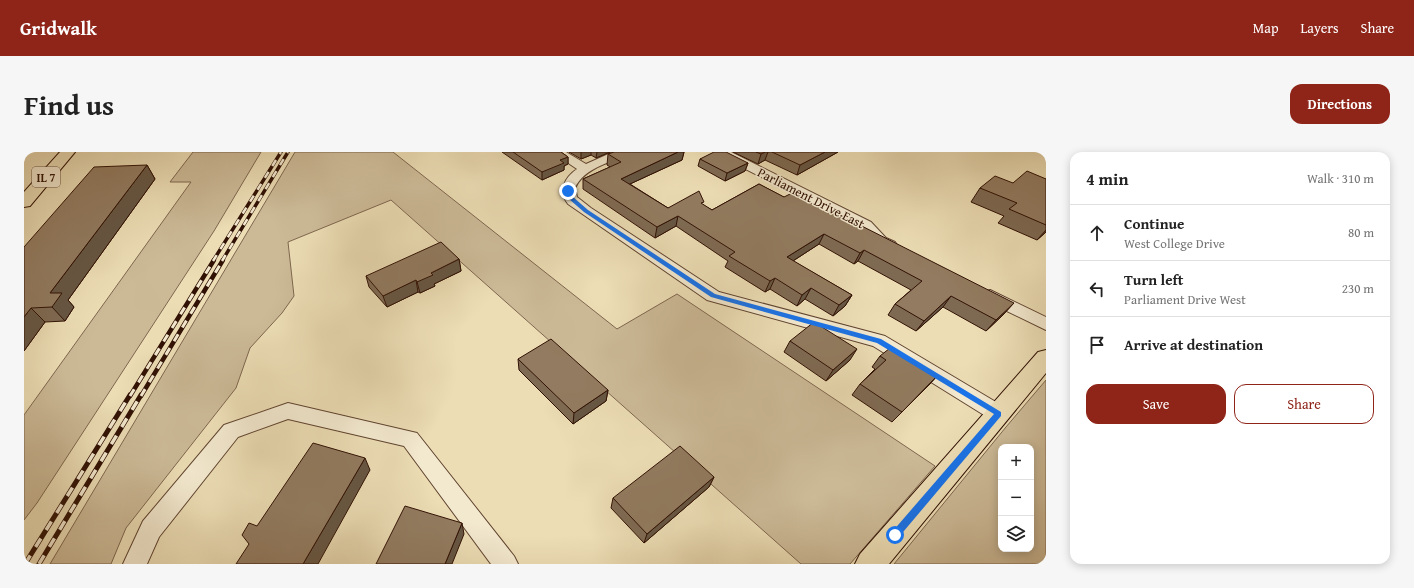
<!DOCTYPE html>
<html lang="en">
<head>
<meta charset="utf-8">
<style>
	:root { --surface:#fff; --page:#f6f6f6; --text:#222; --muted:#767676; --line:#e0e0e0; --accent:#8f2418 }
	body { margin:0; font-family:"Gentium Book Plus",serif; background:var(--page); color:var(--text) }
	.controls { position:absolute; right:12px; bottom:12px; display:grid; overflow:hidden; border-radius:8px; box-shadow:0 2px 10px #0003 }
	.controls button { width:36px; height:36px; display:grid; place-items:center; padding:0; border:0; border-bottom:1px solid var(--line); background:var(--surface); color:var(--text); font:20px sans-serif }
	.stop { position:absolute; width:12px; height:12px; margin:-9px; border:3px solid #1a73e8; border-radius:50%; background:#fff }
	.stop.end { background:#1a73e8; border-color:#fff; box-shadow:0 1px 4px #0008 }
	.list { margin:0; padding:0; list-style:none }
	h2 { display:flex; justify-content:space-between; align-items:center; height:52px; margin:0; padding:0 16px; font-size:17px }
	h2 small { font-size:13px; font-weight:400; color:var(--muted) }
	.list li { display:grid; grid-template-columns:26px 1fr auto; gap:12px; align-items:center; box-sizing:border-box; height:56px; padding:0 16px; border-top:1px solid var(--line) }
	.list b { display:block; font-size:15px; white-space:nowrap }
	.list p { margin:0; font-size:13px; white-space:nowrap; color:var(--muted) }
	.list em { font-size:13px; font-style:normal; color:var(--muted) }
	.actions { display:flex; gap:8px; padding:12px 16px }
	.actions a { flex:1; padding:9px 0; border:1px solid var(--accent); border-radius:12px; text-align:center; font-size:14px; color:var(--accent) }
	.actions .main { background:var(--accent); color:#fff }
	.icon { flex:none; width:22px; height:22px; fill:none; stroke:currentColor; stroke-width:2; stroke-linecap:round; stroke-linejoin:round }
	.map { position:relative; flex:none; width:1022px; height:412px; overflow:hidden; border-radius:12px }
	header { display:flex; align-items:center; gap:24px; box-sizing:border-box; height:56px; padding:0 20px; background:var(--accent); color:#fff }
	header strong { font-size:19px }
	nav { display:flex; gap:22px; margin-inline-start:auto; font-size:14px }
	.intro { display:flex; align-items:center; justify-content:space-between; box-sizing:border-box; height:96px; padding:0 24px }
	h1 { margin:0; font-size:28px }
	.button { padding:10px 18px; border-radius:12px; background:var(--accent); color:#fff; font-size:14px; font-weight:700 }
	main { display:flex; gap:24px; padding:0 24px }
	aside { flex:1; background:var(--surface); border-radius:12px; box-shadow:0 2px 10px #0003 }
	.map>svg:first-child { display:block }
	.green { fill:#ccba97; stroke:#7e664e; fill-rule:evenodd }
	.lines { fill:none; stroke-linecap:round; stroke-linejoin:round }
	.street-casing { stroke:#604430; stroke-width:2 }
	.primary-casing { stroke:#311104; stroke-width:2 }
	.street { fill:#f3e9cf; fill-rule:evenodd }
	.primary { fill:#ecddb5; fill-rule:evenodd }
	.rail-far2-casing { stroke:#311104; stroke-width:3.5 }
	.rail-far1-casing { stroke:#311104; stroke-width:4.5 }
	.rail-casing { stroke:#311104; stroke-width:5 }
	.rail-far2 { stroke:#f3e9cf; stroke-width:2.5; stroke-dasharray:7; stroke-linecap:butt }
	.rail-far1 { stroke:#f3e9cf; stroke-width:3; stroke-dasharray:8; stroke-linecap:butt }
	.rail { stroke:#f3e9cf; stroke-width:3.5; stroke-dasharray:10; stroke-linecap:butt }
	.wall { fill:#7e6a53; stroke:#311104 }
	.shaded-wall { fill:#665643; stroke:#311104 }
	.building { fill:#927b60; stroke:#311104 }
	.route { fill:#1a73e8 }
	.labels { text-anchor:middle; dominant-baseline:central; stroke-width:3; stroke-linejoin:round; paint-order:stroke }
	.shield { fill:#f3e9cf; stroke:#6b5241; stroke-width:1 }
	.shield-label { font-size:12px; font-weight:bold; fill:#311104 }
	.street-label { font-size:13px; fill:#311104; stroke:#f3e9cf }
</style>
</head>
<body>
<header>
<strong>Gridwalk</strong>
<nav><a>Map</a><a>Layers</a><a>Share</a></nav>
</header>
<div class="intro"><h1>Find us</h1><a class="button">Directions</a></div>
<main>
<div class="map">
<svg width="1022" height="412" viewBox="0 0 1022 412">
	<rect width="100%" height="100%" fill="#ecddb5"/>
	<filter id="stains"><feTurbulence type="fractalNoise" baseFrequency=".005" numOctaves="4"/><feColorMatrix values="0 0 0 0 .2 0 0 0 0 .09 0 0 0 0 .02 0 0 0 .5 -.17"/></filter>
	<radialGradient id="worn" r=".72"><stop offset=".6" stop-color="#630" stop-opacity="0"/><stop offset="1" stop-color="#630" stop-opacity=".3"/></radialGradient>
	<!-- green -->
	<path class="green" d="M 169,0 L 237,0 L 190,79 L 13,351 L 0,368 L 0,263 L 167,30 L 146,30 Z
		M 271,0 L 369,0 L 593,177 L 653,142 L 911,314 L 826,412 L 777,412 L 367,48 L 264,90 L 270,144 L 258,161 L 226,196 L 212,236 L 102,376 L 87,412 L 26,412 Z
		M 1022,228 L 1022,412 L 870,412 L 982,275 ZM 977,295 L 1007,295 L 1007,397 L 977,397 Z"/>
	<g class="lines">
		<defs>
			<path id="street" d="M 528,0 L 542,0 L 562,12 L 589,0 L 606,0 L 604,3 C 586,10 559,17 551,36 L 553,45 L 567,56 L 695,140 L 861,184 L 982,256 L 985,262 L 982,268 L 975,270 L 968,268 L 849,194 L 683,148 L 544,52 C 534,39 540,26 553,17 Z
				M 692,0 L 707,0 L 847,70 L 862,86 L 871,90 L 873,93 L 871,96 C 856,100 846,86 837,76 L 694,3 Z
				M 966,138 L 1022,165 L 1022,178 L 960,148 L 958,144 L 960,140 Z
				M 264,251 L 393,281 L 490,404 L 494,412 L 467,412 L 380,294 L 264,267 L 214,285 L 135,385 L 123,412 L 99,412 L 119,369 L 200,273 Z"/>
			<path id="primary" d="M 36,0 L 51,0 L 6,54 L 0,55 L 0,40 Z
				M 1022,198 L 1022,221 L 865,412 L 831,412 L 836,402 L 1014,200 Z"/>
		</defs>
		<!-- street casing -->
		<use href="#street" class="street-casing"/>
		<!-- primary casing -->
		<use href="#primary" class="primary-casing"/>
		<!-- street -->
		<use href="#street" class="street"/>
		<!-- primary -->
		<use href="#primary" class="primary"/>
		<defs>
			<path id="rail-far2" d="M 189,109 L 257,0
				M 198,109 L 264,0"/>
			<path id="rail-far1" d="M 106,244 L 190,108
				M 117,244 L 199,108"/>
			<path id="rail" d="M 1,412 L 106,243
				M 15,412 L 117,243"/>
		</defs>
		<!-- rail-far2 casing -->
		<use href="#rail-far2" class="rail-far2-casing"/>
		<!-- rail-far1 casing -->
		<use href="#rail-far1" class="rail-far1-casing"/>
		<!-- rail casing -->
		<use href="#rail" class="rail-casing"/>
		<!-- rail-far2 -->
		<use href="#rail-far2" class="rail-far2"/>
		<!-- rail-far1 -->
		<use href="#rail-far1" class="rail-far1"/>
		<!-- rail -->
		<use href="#rail" class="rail"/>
	</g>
	<!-- wall -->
	<path class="wall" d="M 478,0 L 537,0 L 544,5 L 544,12 L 540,14 L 540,18 L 518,28 Z
		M 545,0 L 586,0 L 572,6 L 567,3 L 557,7 Z
		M 590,0 L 660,0 L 658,8 L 606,32 L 644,56 L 679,53 L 688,58 L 735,32 L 980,162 L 962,179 L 919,155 L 892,179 L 864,163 L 871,152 L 887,138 L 834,109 L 830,112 L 795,92 L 769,109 L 828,143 L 821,154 L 809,164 L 781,147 L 773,154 L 746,137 L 741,140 L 701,115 L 704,109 L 652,74 L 631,86 L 559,37 L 559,27 L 586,15 L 583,13 L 584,2 Z
		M 709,0 L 814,0 L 773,23 L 741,8 L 734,12 Z
		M 676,7 L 724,11 L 721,19 L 701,29 L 674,14 Z
		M 123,13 L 131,27 L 44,148 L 50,155 L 41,169 L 21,170 L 0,199 L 0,95 Z
		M 1022,27 L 1022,80 L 1013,88 L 974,71 L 980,64 L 947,50 L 956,36 Z
		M 435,107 L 437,119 L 410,132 L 411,134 L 396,141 L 394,140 L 363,155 L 345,135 L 342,124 Z
		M 766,189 L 826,208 L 802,229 L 760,200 Z
		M 856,204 L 913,224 L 903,235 L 868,270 L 828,243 L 836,232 L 851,217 L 848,215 Z
		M 494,207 L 584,238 L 582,249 L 549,272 L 495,218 Z
		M 690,325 L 685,335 L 620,391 L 587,356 L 589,346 Z"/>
	<!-- shaded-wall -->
	<path class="shaded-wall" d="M 557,0 L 567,0 L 567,3 L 557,7 Z
		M 573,0 L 586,0 L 572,6 Z
		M 654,0 L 660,0 L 658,8 L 595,37 L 597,27 Z
		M 741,0 L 744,0 L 741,8 L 734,12 L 737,2 Z
		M 801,0 L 814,0 L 773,23 L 776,13 Z
		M 544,5 L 544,12 L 540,14 L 540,18 L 518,28 L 518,20 L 536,8 Z
		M 724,11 L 721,19 L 701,29 L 703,21 Z
		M 123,13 L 131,27 L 44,148 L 50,155 L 41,169 L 28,155 L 26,141 Z
		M 654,64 L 652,74 L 631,86 L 633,75 Z
		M 1022,78 L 1022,80 L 1013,88 Z
		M 800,82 L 795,92 L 758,116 L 763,105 Z
		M 840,98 L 834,109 L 830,112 L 836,101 Z
		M 435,107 L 437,119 L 410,132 L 411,134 L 396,141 L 393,130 L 407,121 Z
		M 751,126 L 746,137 L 741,140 L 746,129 Z
		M 392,128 L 394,140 L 363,155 L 359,144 Z
		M 787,136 L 781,147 L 773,154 L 778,143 Z
		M 828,143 L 821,154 L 809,164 L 815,153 Z
		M 927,144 L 919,155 L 892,179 L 900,169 Z
		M 990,151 L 980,162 L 962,179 L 972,168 Z
		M 7,156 L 21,170 L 0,199 L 0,165 Z
		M 833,197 L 826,208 L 802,229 L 809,218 Z
		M 913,224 L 903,235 L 868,270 L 878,260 Z
		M 584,238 L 582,249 L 549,272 L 550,261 Z
		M 341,306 L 346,318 L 294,412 L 279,412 Z
		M 690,325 L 685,335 L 620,391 L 623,382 Z
		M 438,371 L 440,382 L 428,412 L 421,412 Z"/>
	<!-- building -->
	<path class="building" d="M 489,0 L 537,0 L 544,5 L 536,8 L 540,11 L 518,20 Z
		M 590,0 L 654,0 L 597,27 L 644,56 L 675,39 L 680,50 L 677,51 L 688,58 L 735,32 L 760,45 L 768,41 L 809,62 L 812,61 L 990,151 L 972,168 L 927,144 L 900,169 L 871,152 L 898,129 L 840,98 L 836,101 L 800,82 L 763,105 L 828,143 L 815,153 L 787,136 L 778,143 L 751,126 L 746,129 L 705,104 L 711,100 L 654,64 L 633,75 L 559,27 L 597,10 L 584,2 Z
		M 690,0 L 702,0 L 724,11 L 703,21 L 676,7 Z
		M 732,0 L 741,0 L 737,2 Z
		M 748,0 L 801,0 L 776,13 Z
		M 123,13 L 26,141 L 38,141 L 28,155 L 7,156 L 0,165 L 0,95 L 70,15 Z
		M 1003,19 L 1022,27 L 1022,73 L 985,57 L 993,51 L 956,36 L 971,24 L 989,31 Z
		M 417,90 L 435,107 L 407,121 L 409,123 L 393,130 L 392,128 L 359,144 L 342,124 Z
		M 790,170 L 833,197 L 809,218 L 766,189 Z
		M 527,187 L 584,238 L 550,261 L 494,207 Z
		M 866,196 L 913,224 L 878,260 L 836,232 L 862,208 L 856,204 Z
		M 289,291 L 341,306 L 279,412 L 212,412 L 225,392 L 218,383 L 225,371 L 233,374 Z
		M 656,294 L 690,325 L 623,382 L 589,346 Z
		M 381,354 L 438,371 L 421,412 L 352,412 Z"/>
	<!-- route -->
	<path class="route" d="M 544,38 L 549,45 L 564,58 L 691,142 L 857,187 L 977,260 L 977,264 L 874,386 L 868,386 L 868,380 L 970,262 L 853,191 L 687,145 L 560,60 L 545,47 L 542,39 Z"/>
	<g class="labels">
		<!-- shield labels -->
		<rect class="shield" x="8" y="15" width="28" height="20" rx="3"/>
		<g class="shield-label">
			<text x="22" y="25">IL 7</text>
		</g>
		<!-- street labels -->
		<g class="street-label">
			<text transform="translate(787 46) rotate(27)">Parliament Drive East</text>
		</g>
	</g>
	<rect width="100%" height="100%" filter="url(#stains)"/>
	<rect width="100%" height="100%" fill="url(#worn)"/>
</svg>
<div class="controls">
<button>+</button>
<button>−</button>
<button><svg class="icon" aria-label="layers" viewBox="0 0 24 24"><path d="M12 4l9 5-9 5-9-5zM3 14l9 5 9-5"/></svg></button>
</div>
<div class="stop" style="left:871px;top:383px"></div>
<div class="stop end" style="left:544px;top:39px"></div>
</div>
<aside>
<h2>4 min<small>Walk · 310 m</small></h2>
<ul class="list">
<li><svg class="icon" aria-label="ahead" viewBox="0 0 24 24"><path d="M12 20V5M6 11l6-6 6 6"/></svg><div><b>Continue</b><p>West College Drive</p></div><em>80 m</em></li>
<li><svg class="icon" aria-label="left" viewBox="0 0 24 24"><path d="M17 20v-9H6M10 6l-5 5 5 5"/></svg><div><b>Turn left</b><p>Parliament Drive West</p></div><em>230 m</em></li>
<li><svg class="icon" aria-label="arrive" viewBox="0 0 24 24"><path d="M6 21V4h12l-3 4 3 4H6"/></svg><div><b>Arrive at destination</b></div></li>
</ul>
<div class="actions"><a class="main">Save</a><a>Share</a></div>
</aside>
</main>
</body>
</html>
